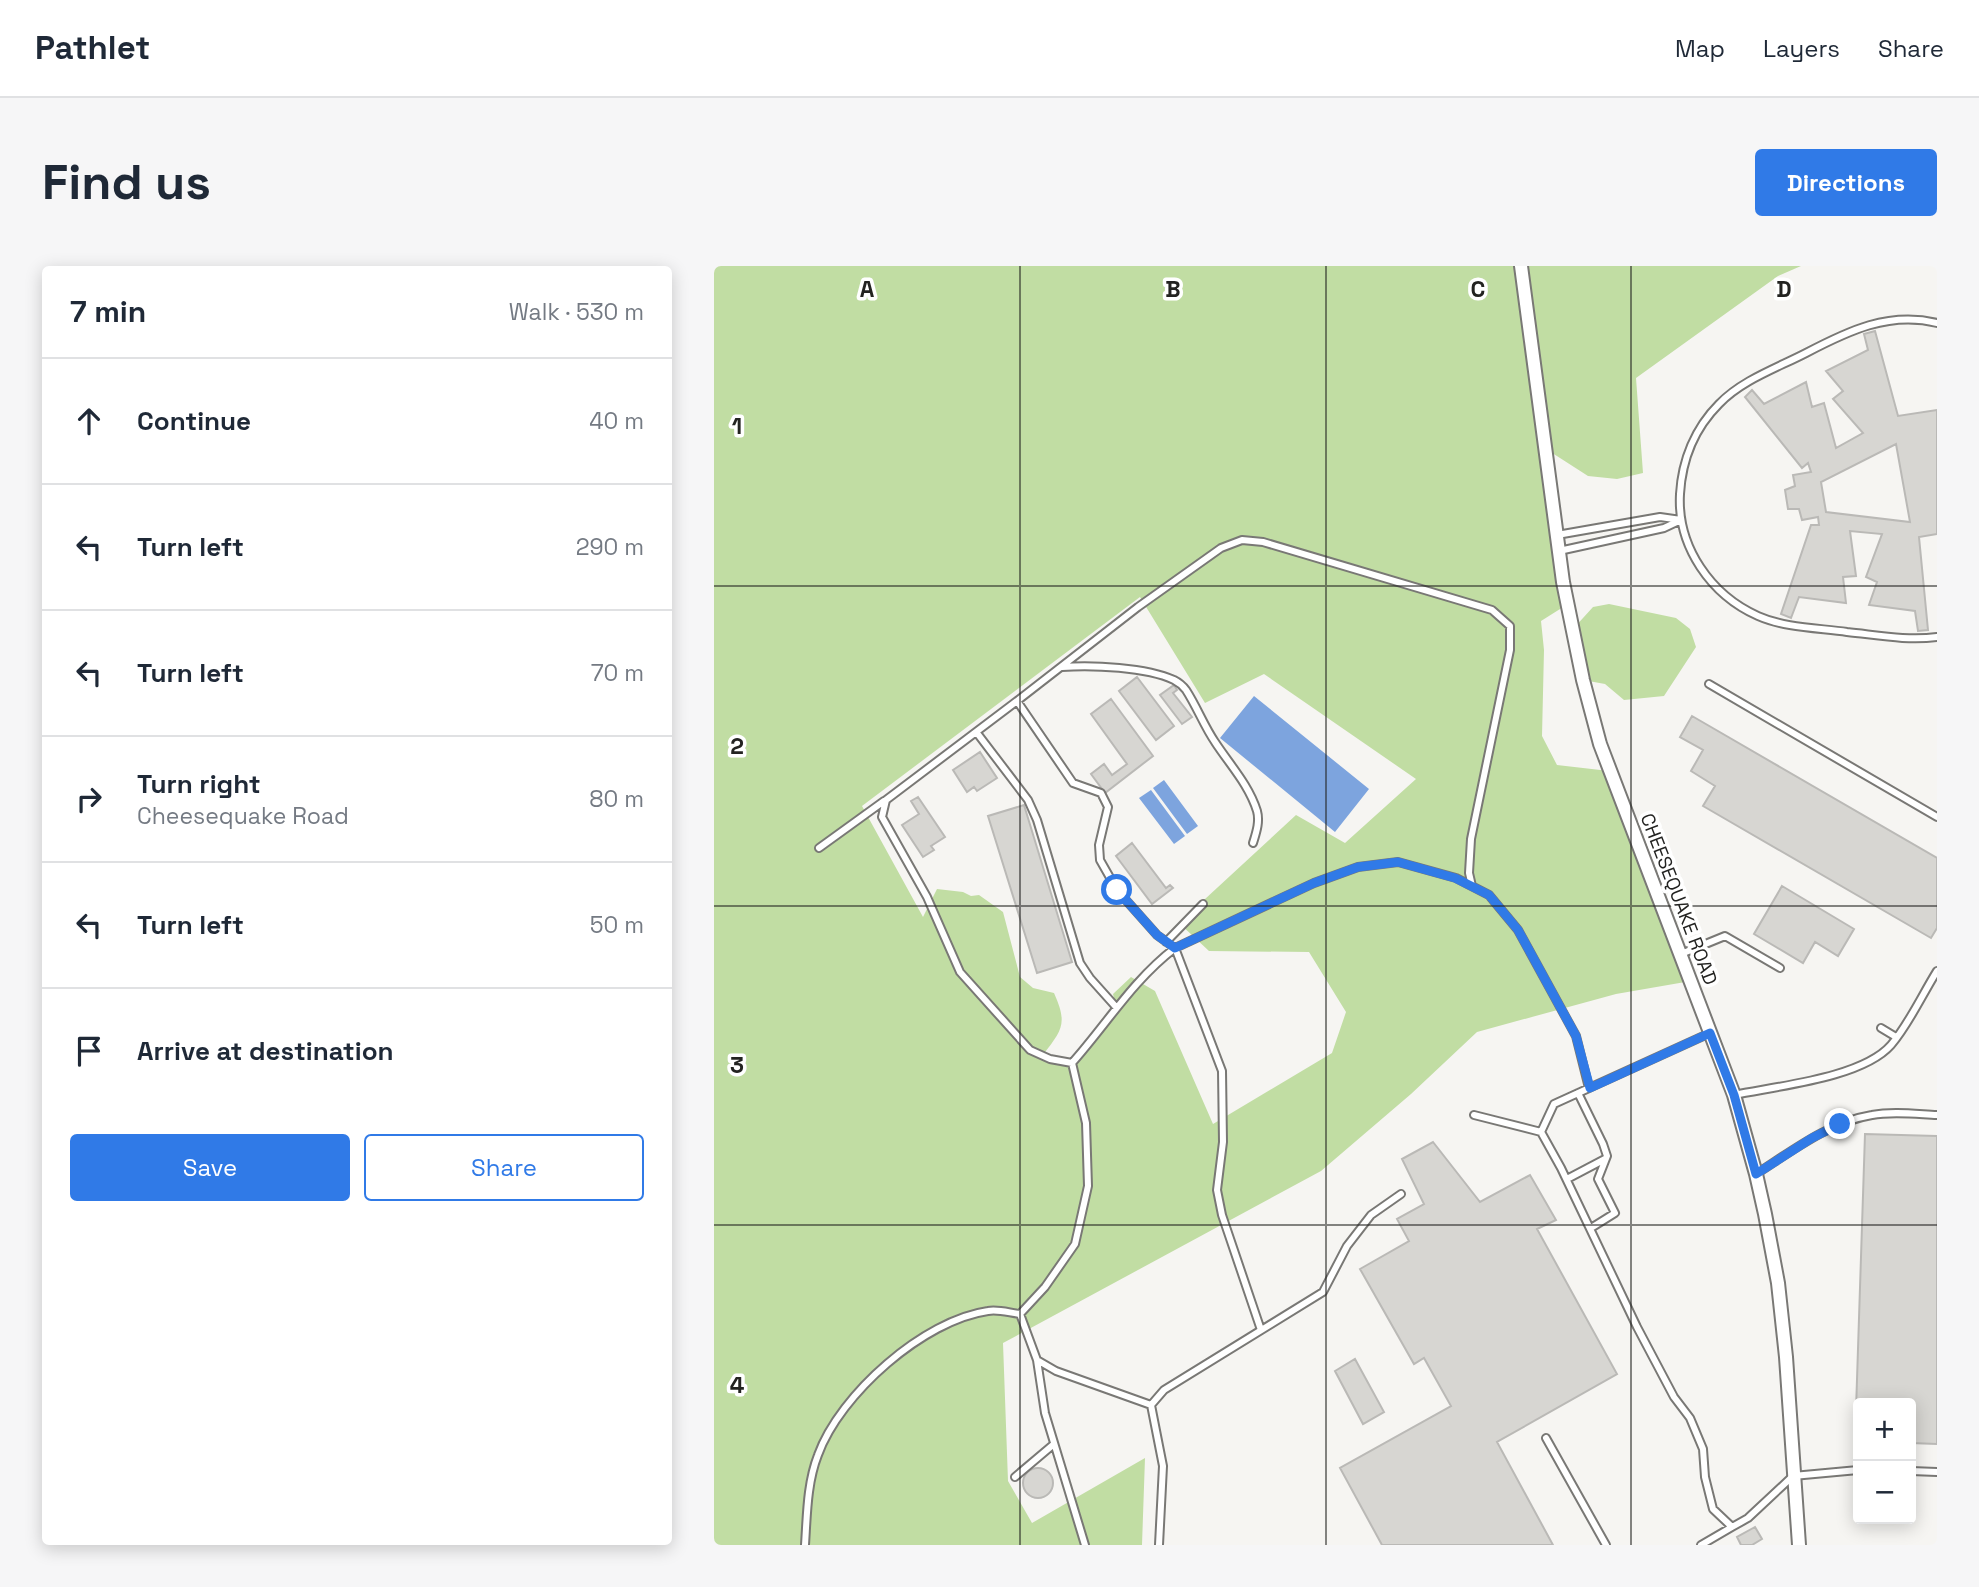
<!DOCTYPE html>
<html lang="en">
<head>
<meta charset="utf-8">
<style>
	:root { --surface:#fff; --page:#f6f6f7; --text:#1f2937; --muted:#747a83; --line:#e0e1e3; --accent:#307ae7 }
	body { margin:0; font-family:"Space Grotesk",sans-serif; background:var(--page); color:var(--text) }
	.controls { position:absolute; right:21px; bottom:21px; display:grid; overflow:hidden; border-radius:7px; box-shadow:0 4px 18px #0003 }
	.controls button { width:63px; height:63px; display:grid; place-items:center; padding:0; border:0; border-bottom:2px solid var(--line); background:var(--surface); color:var(--text); font:35px sans-serif }
	.stop { position:absolute; width:21px; height:21px; margin:-16px; border:5px solid #307ae7; border-radius:50%; background:#fff }
	.stop.end { background:#307ae7; border-color:#fff; box-shadow:0 2px 7px #0008 }
	.list { margin:0; padding:0; list-style:none }
	h2 { display:flex; justify-content:space-between; align-items:center; height:91px; margin:0; padding:0 28px; font-size:30px }
	h2 small { font-size:23px; font-weight:400; color:var(--muted) }
	.list li { display:grid; grid-template-columns:46px 1fr auto; gap:21px; align-items:center; box-sizing:border-box; height:126px; padding:0 28px; border-top:2px solid var(--line) }
	.list b { display:block; font-size:26px; white-space:nowrap }
	.list p { margin:0; font-size:23px; white-space:nowrap; color:var(--muted) }
	.list em { font-size:23px; font-style:normal; color:var(--muted) }
	.actions { display:flex; gap:14px; padding:21px 28px }
	.actions a { flex:1; padding:16px 0; border:2px solid var(--accent); border-radius:7px; text-align:center; font-size:24px; color:var(--accent) }
	.actions .main { background:var(--accent); color:#fff }
	.icon { flex:none; width:38px; height:38px; fill:none; stroke:currentColor; stroke-width:2; stroke-linecap:round; stroke-linejoin:round }
	.map { position:relative; flex:none; width:1223px; height:1279px; overflow:hidden; border-radius:7px }
	header { display:flex; align-items:center; gap:42px; box-sizing:border-box; height:98px; padding:0 35px; background:var(--surface); border-bottom:2px solid var(--line) }
	header strong { font-size:33px }
	nav { display:flex; gap:38px; margin-inline-start:auto; font-size:24px }
	.intro { display:flex; align-items:center; justify-content:space-between; box-sizing:border-box; height:168px; padding:0 42px }
	h1 { margin:0; font-size:49px }
	.button { padding:18px 32px; border-radius:7px; background:var(--accent); color:#fff; font-size:24px; font-weight:700 }
	main { display:flex; gap:42px; padding:0 42px }
	aside { flex:1; background:var(--surface); border-radius:7px; box-shadow:0 4px 18px #0003 }
	.map>svg:first-child { display:block }
	.green { fill:#c1dda3; fill-rule:evenodd }
	.water { fill:#7da4de }
	.building { fill:#d7d6d2; stroke:#bab9b6; stroke-width:2; fill-rule:evenodd }
	.lines { fill:none; stroke-linecap:round; stroke-linejoin:round }
	.service-casing { stroke:#797875; stroke-width:10 }
	.minor-casing { stroke:#797875; stroke-width:16 }
	.service { stroke:#fff; stroke-width:6 }
	.minor { stroke:#fff; stroke-width:12 }
	.route { stroke:#307ae7; stroke-width:9 }
	.grid { fill:none; stroke:#232321; stroke-width:2; stroke-opacity:0.55 }
	.labels { text-anchor:middle; dominant-baseline:central; stroke-width:7; stroke-linejoin:round; paint-order:stroke }
	.street-label { font-size:19px; fill:#232321; stroke:#fff }
	.grid-label { font-size:23px; text-anchor:middle; font-weight:bold; fill:#232321; stroke:#fff; stroke-width:7; stroke-linejoin:round; paint-order:stroke }
</style>
</head>
<body>
<header>
<strong>Pathlet</strong>
<nav><a>Map</a><a>Layers</a><a>Share</a></nav>
</header>
<div class="intro"><h1>Find us</h1><a class="button">Directions</a></div>
<main>
<aside>
<h2>7 min<small>Walk · 530 m</small></h2>
<ul class="list">
<li><svg class="icon" aria-label="ahead" viewBox="0 0 24 24"><path d="M12 20V5M6 11l6-6 6 6"/></svg><div><b>Continue</b></div><em>40 m</em></li>
<li><svg class="icon" aria-label="left" viewBox="0 0 24 24"><path d="M17 20v-9H6M10 6l-5 5 5 5"/></svg><div><b>Turn left</b></div><em>290 m</em></li>
<li><svg class="icon" aria-label="left" viewBox="0 0 24 24"><path d="M17 20v-9H6M10 6l-5 5 5 5"/></svg><div><b>Turn left</b></div><em>70 m</em></li>
<li><svg class="icon" aria-label="right" viewBox="0 0 24 24"><path d="M7 20v-9h11M14 6l5 5-5 5"/></svg><div><b>Turn right</b><p>Cheesequake Road</p></div><em>80 m</em></li>
<li><svg class="icon" aria-label="left" viewBox="0 0 24 24"><path d="M17 20v-9H6M10 6l-5 5 5 5"/></svg><div><b>Turn left</b></div><em>50 m</em></li>
<li><svg class="icon" aria-label="arrive" viewBox="0 0 24 24"><path d="M6 21V4h12l-3 4 3 4H6"/></svg><div><b>Arrive at destination</b></div></li>
</ul>
<div class="actions"><a class="main">Save</a><a>Share</a></div>
</aside>
<div class="map">
<svg width="1223" height="1279" viewBox="0 0 1223 1279">
	<rect width="100%" height="100%" fill="#f6f5f2"/>
	<!-- green -->
	<path class="green" d="M 0,0 L 1087,0 L 1064,10 L 922,112 L 929,207 L 903,213 L 874,210 L 832,183 L 854,338 L 827,355 L 830,384 L 828,470 L 843,499 L 895,505 L 977,715 L 902,728 L 763,766 L 697,828 L 607,905 L 289,1077 L 294,1215 L 318,1257 L 431,1192 L 428,1279 L 0,1279 ZM 426,331 L 491,437 L 550,408 L 702,513 L 631,577 L 582,549 L 465,657 L 495,685 L 595,686 L 632,746 L 618,787 L 499,858 L 441,725 L 417,711 L 399,728 L 402,741 L 358,797 L 329,789 C 348,764 354,758 340,727 L 319,722 L 306,711 L 289,646 L 265,629 L 257,630 L 249,626 L 223,623 L 209,651 L 148,540 Z
		M 895,338 L 962,352 L 976,363 L 982,381 L 950,430 L 910,434 L 891,418 L 869,414 L 859,363 L 879,341 Z"/>
	<!-- water -->
	<path class="water" d="M 540,430 L 655,523 L 621,566 L 506,472 Z
		M 450,514 L 484,560 L 473,568 L 439,522 Z
		M 437,524 L 471,570 L 460,578 L 425,532 Z"/>
	<!-- building -->
	<path class="building" d="M 1161,65 L 1184,150 L 1223,144 L 1223,268 L 1205,271 L 1214,364 L 1204,365 L 1201,345 L 1155,339 L 1163,316 L 1152,311 L 1168,268 L 1136,265 L 1142,310 L 1129,311 L 1132,337 L 1085,331 L 1077,352 L 1067,348 L 1097,259 L 1105,259 L 1104,251 L 1088,254 L 1085,243 L 1074,243 L 1071,224 L 1081,220 L 1079,209 L 1097,206 L 1094,197 L 1088,202 L 1031,131 L 1038,124 L 1050,138 L 1092,116 L 1098,141 L 1110,137 L 1122,182 L 1149,167 L 1119,133 L 1129,125 L 1112,105 L 1154,84 L 1150,68 ZM 1182,178 L 1196,256 L 1112,246 L 1107,216 Z
		M 423,411 L 460,460 L 442,474 L 405,425 Z
		M 460,419 L 463,424 L 459,427 L 478,451 L 468,458 L 446,429 Z
		M 397,433 L 439,490 L 391,527 L 377,508 L 390,498 L 398,509 L 413,498 L 377,448 Z
		M 978,450 L 1223,592 L 1223,662 L 1217,672 L 989,540 L 1001,520 L 977,505 L 989,484 L 966,471 Z
		M 266,486 L 283,512 L 263,525 L 260,521 L 253,526 L 239,504 Z
		M 204,531 L 231,571 L 217,580 L 220,584 L 209,591 L 188,559 L 205,548 L 197,535 Z
		M 310,539 L 358,696 L 323,707 L 274,550 Z
		M 418,577 L 452,622 L 456,619 L 459,622 L 438,638 L 402,590 Z
		M 1068,620 L 1140,663 L 1124,690 L 1101,676 L 1089,697 L 1040,668 Z
		M 1151,868 L 1223,870 L 1223,1178 L 1197,1177 L 1197,1137 L 1144,1137 L 1144,1175 L 1141,1175 Z
		M 719,876 L 766,936 L 816,909 L 842,954 L 823,963 L 903,1108 L 783,1176 L 839,1279 L 668,1279 L 626,1202 L 737,1140 L 710,1092 L 700,1098 L 646,1003 L 695,975 L 683,953 L 710,938 L 688,893 Z
		M 641,1093 L 670,1146 L 649,1158 L 621,1105 Z
		M309 1217a15 15 0 1 1 30 0a15 15 0 1 1-30 0Z
		M 1041,1261 L 1048,1273 L 1038,1279 L 1027,1279 L 1023,1271 Z"/>
	<g class="lines">
		<defs>
			<path id="service" d="M 1223,57 C 1175,45 1134,65 1092,87 C 1063,102 1028,114 1005,138 C 981,162 968,194 966,228 C 963,281 997,329 1044,350 C 1071,362 1105,362 1133,366 C 1163,369 1193,375 1223,371
				M 843,269 L 946,251 L 967,254 L 950,262 L 845,285
				M 348,401 C 379,399 432,401 460,414 C 464,416 469,420 472,424 C 483,441 490,460 501,476 C 516,499 535,519 543,545 C 546,556 542,567 539,577
				M 995,418 L 1223,551
				M 303,435 L 424,341 L 507,282 L 528,274 L 549,276 L 778,344 L 796,360 L 796,384 L 757,573 L 755,607 L 758,620
				M 263,467 L 314,534 L 323,554 L 366,697 L 376,712 L 402,741
				M 105,582 L 170,535
				M 452,676 L 489,638
				M 967,688 L 1011,670 L 1066,702
				M 1167,762 L 1182,771
				M 996,767 L 840,838 L 827,866 L 847,902 L 923,1061 L 960,1131 L 976,1152 L 989,1183 L 991,1211 L 999,1243 L 1018,1261 L 1034,1252 L 1079,1210 L 1144,1204
				M 358,797 L 336,793 L 316,784 L 246,706 L 213,631 L 168,551 L 172,534 L 303,435 L 359,517 L 387,527 L 394,541 L 385,579 L 386,594 L 403,624 L 443,669 L 461,682 L 508,805 L 509,876 L 503,924 L 508,949 L 547,1064
				M 864,827 L 889,878 L 893,890 L 884,913 L 901,947 L 877,962
				M 1020,829 C 1063,820 1148,812 1177,779 C 1195,758 1208,729 1223,705
				M 760,849 L 827,866
				M 1042,908 C 1078,885 1115,856 1158,849 C 1178,845 1202,848 1223,849
				M 853,913 L 891,893
				M 323,1094 L 342,1105 L 437,1139
				M 832,1172 L 892,1279
				M 1197,1205 L 1223,1206
				M 301,1211 L 340,1178
				M 91,1279 C 93,1249 93,1217 104,1189 C 126,1128 210,1054 274,1045 C 284,1043 296,1047 306,1048
				M 371,1279 L 331,1147 L 323,1094 L 306,1048 L 331,1021 L 361,978 L 374,920 L 372,857 L 358,797 C 392,759 419,714 461,682 L 600,617 L 644,601 L 684,596 L 742,612 L 775,629 L 804,664 L 862,770 L 875,822
				M 445,1279 L 449,1200 L 437,1139 L 450,1124 L 609,1026 L 633,980 L 657,949 L 687,928
				M 987,1279 L 1018,1261"/>
			<path id="minor" d="M 807,0 L 849,316 L 869,414 L 886,478 L 1020,829 L 1042,908 L 1051,948 L 1064,1017 L 1072,1091 L 1085,1279"/>
		</defs>
		<!-- service casing -->
		<use href="#service" class="service-casing"/>
		<!-- minor casing -->
		<use href="#minor" class="minor-casing"/>
		<!-- service -->
		<use href="#service" class="service"/>
		<!-- minor -->
		<use href="#minor" class="minor"/>
	</g>
	<g class="lines">
		<!-- route -->
		<path class="route" d="M 403,624 L 443,669 L 461,682 L 600,617 L 644,601 L 684,596 L 741,612 L 775,629 L 804,664 L 862,770 L 876,822 L 996,767 L 1020,829 L 1042,908 L 1098,872 L 1126,858"/>
	</g>
	<!-- grid -->
	<path class="grid" d="M 306,0 L 306,1279M 612,0 L 612,1279M 917,0 L 917,1279M 0,320 L 1223,320M 0,640 L 1223,640M 0,959 L 1223,959"/>
	<g class="labels">
		<!-- street labels -->
		<g class="street-label">
			<text transform="translate(965 633) rotate(69)">CHEESEQUAKE ROAD</text>
		</g>
	</g>
	<g class="grid-label">
		<text x="153" y="31">A</text>
		<text x="459" y="31">B</text>
		<text x="764" y="31">C</text>
		<text x="1070" y="31">D</text>
		<text x="23" y="168">1</text>
		<text x="23" y="488">2</text>
		<text x="23" y="807">3</text>
		<text x="23" y="1127">4</text>
	</g>
</svg>
<div class="controls">
<button>+</button>
<button>−</button>
</div>
<div class="stop" style="left:403px;top:624px"></div>
<div class="stop end" style="left:1126px;top:858px"></div>
</div>
</main>
</body>
</html>
